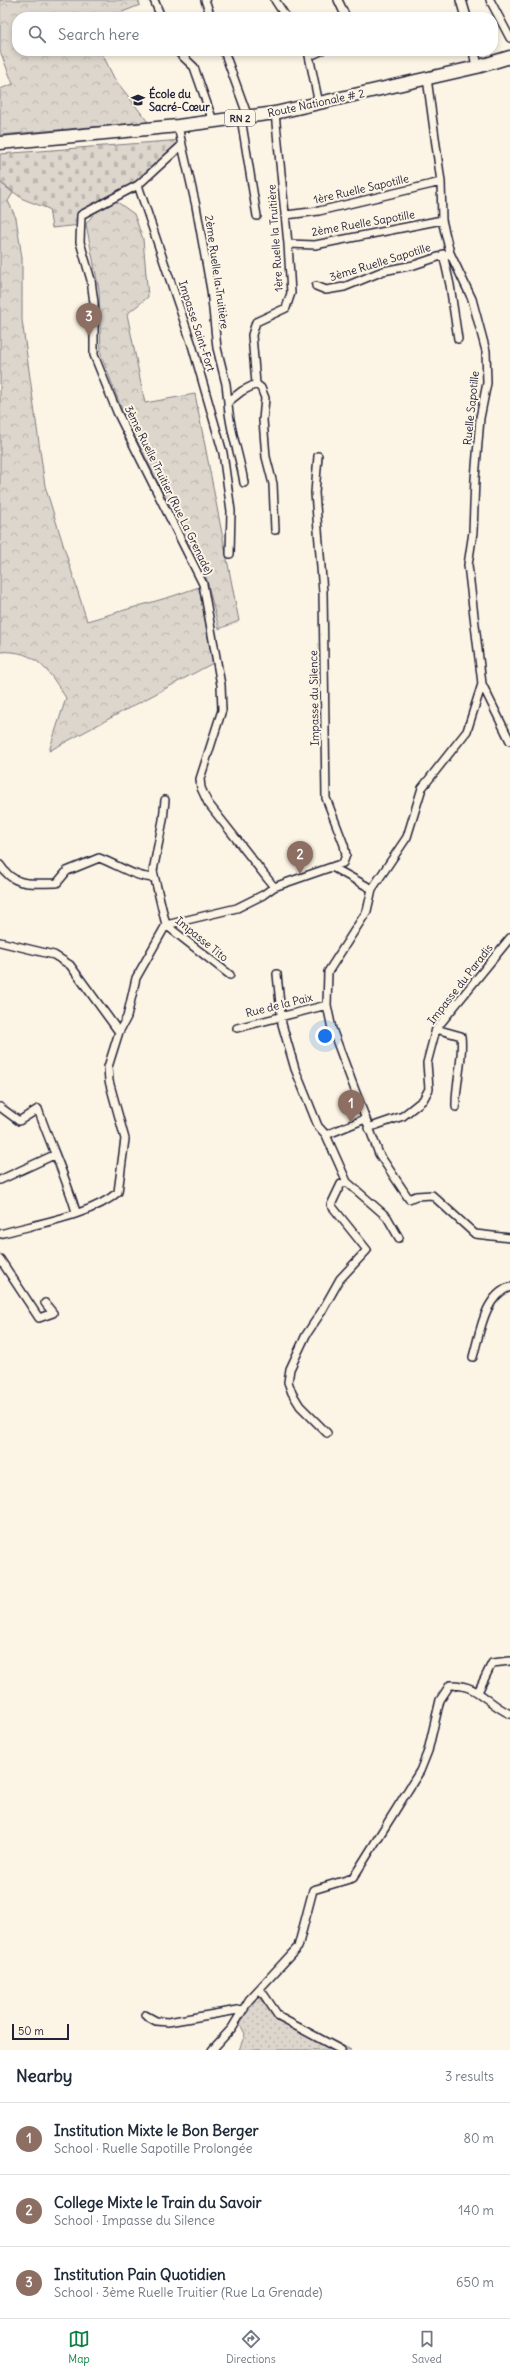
<!DOCTYPE html>
<html lang="en">
<head>
<meta charset="utf-8">
<style>
	:root { --surface:#fff; --page:#f2f2f3; --text:#1f2937; --muted:#747a83; --line:#e0e1e3; --accent:#0b8043 }
	body { margin:0; font-family:Delius,sans-serif; background:var(--page); color:var(--text) }
	.scale { position:absolute; left:12px; bottom:10px; width:57px; box-sizing:border-box; padding-left:4px; border:2px solid #22223b; border-top:0; font-size:11px; line-height:14px; white-space:nowrap; color:#22223b; -webkit-text-stroke:3px #fcf5e5; paint-order:stroke }
	.you { position:absolute; left:325px; top:1036px; width:14px; height:14px; margin:-10px; border:3px solid #fff; border-radius:50%; background:#1a73e8; box-shadow:0 0 0 6px #1a73e833 }
	.badge { display:grid; place-items:center; width:26px; height:26px; border-radius:50%; background:var(--accent); color:#fff; font-size:13px; font-weight:700 }
	.pin { position:absolute; translate:-50% -33px; filter:drop-shadow(0 1px 2px #0008) }
	.pin::after { content:''; position:absolute; top:21px; width:14px; height:12px; background:inherit; clip-path:polygon(0 0,100% 0,50% 100%) }
	.list { margin:0; padding:0; list-style:none }
	h2 { display:flex; justify-content:space-between; align-items:center; height:52px; margin:0; padding:0 16px; font-size:17px }
	h2 small { font-size:13px; font-weight:400; color:var(--muted) }
	.list li { display:grid; grid-template-columns:26px 1fr auto; gap:12px; align-items:center; box-sizing:border-box; height:72px; padding:0 16px; border-top:1px solid var(--line) }
	.list b { display:block; font-size:15px; white-space:nowrap }
	.list p { margin:0; font-size:13px; white-space:nowrap; color:var(--muted) }
	.list em { font-size:13px; font-style:normal; color:var(--muted) }
	.icon { flex:none; width:22px; height:22px; fill:none; stroke:currentColor; stroke-width:2; stroke-linecap:round; stroke-linejoin:round }
	.map { position:relative; flex:none; width:510px; height:2050px; overflow:hidden }
	.search { position:absolute; background:var(--surface); box-shadow:0 2px 6px #0003; left:12px; right:12px; top:12px; height:44px; display:flex; align-items:center; gap:10px; box-sizing:border-box; padding:0 14px; border-radius:16px; color:var(--muted); font-size:15px }
	.sheet { height:268px; background:var(--surface) }
	nav { display:flex; justify-content:space-around; align-items:center; box-sizing:border-box; height:56px; border-top:1px solid var(--line); background:var(--surface); font-size:11px; color:var(--muted) }
	nav a { display:grid; justify-items:center; gap:2px }
	nav .on { color:var(--accent) }
	.map>svg:first-child { display:block }
	.grass { fill:url(#grass-dots); stroke:#7f7c84 }
	.forest { fill:url(#forest-crowns); stroke:#7f7c84 }
	.cemetery { fill:url(#cemetery-stones); stroke:#7f7c84 }
	.lines { fill:none; stroke-linecap:round; stroke-linejoin:round }
	.minor-casing { stroke:#22223b; stroke-width:10 }
	.tertiary-casing { stroke:#22223b; stroke-width:12 }
	.primary-casing { stroke:#22223b; stroke-width:15 }
	.minor { stroke:#fcf5e5; stroke-width:7 }
	.tertiary { stroke:#fcf5e5; stroke-width:9 }
	.primary { stroke:#fcf5e5; stroke-width:12 }
	.labels { text-anchor:middle; dominant-baseline:central; stroke-width:4; stroke-linejoin:round; paint-order:stroke }
	.shield { fill:#fcf5e5; stroke:#63616e; stroke-width:1 }
	.shield-label { font-size:10px; font-weight:bold; fill:#22223b }
	.poi-label { font-size:11px; font-weight:bold; fill:#22223b; stroke:#fcf5e5; text-anchor:start }
	.street-label { font-size:11px; fill:#22223b; stroke:#fcf5e5 }
</style>
</head>
<body>
<div class="map">
<svg width="510" height="2050" viewBox="0 0 510 2050">
	<defs>
		<pattern id="grass-dots" width="8" height="8" patternUnits="userSpaceOnUse"><rect width="8" height="8" fill="#dcd6cc"/><path d="M2 2h.1M6 6h.1" fill="none" stroke="#bcb7b0" stroke-width="1.8" stroke-linecap="round"/></pattern>
		<pattern id="forest-crowns" width="20" height="18" patternUnits="userSpaceOnUse"><rect width="20" height="18" fill="#dcd6cc"/><path d="M2 6a3 3 0 1 1 6 0M12 15a3 3 0 1 1 6 0" fill="none" stroke="#bcb7b0"/></pattern>
		<pattern id="cemetery-stones" width="16" height="16" patternUnits="userSpaceOnUse"><rect width="16" height="16" fill="#dcd6cc"/><path d="M2 7V4a2 2 0 0 1 4 0v3zM10 15v-3a2 2 0 0 1 4 0v3z" fill="#bcb7b0"/></pattern>
	</defs>
	<rect width="100%" height="100%" fill="#fcf5e5"/>
	<filter id="ink" filterUnits="userSpaceOnUse"><feTurbulence type="fractalNoise" baseFrequency=".025" numOctaves="2"/><feDisplacementMap in="SourceGraphic" scale="8" xChannelSelector="R" yChannelSelector="G"/><feConvolveMatrix kernelMatrix="1 2 1 2 8 2 1 2 1" color-interpolation-filters="sRGB"/></filter>
	<g filter="url(#ink)">
		<!-- grass -->
		<path class="grass" d="M 252,1993 L 283,2018 L 300,2023 L 351,2050 L 239,2050 L 245,2034 L 240,2024 Z"/>
		<!-- forest -->
		<path class="forest" d="M 0,0 L 138,0 L 140,5 L 110,17 L 17,17 L 17,51 L 101,51 L 114,78 L 148,122 L 0,135 L 0,89 L 13,84 L 0,51 Z
			M 0,182 L 13,193 L 8,201 L 16,218 L 22,258 L 22,320 L 45,486 L 87,621 L 173,596 L 199,587 L 213,663 L 49,751 L 66,698 C 49,672 37,649 0,652 Z
			M 116,201 L 134,214 L 143,239 L 148,297 L 127,314 L 145,403 L 195,394 L 239,621 L 219,629 L 206,577 L 124,415 L 101,355 L 99,290 L 86,224 L 98,208 Z"/>
		<!-- cemetery -->
		<path class="cemetery" d="M 182,140 L 181,150 L 136,192 L 92,209 L 81,225 L 52,228 L 49,209 L 23,199 L 0,182 L 0,154 Z"/>
		<g class="lines">
			<defs>
				<path id="minor" d="M 154,0 L 161,17
					M 205,0 L 211,17
					M 275,0 L 286,17
					M 338,0 L 346,17
					M 490,0 L 510,38
					M 177,51 L 194,67 L 213,121
					M 224,51 L 248,117
					M 308,51 L 319,104
					M 310,56 L 321,51
					M 427,78 L 441,182 L 442,220 L 450,253 L 472,299 L 486,351 L 487,383 L 480,418 L 475,479 L 473,532 L 468,565 L 482,684 L 510,741
					M 241,118 L 257,216
					M 178,126 L 182,145 L 138,185 L 192,345 L 223,453 L 231,511 L 230,554
					M 182,145 L 196,206 L 211,290 L 217,348 L 226,384 L 228,402
					M 138,185 L 81,215 L 80,242 L 91,280 L 94,303 L 94,355 L 117,412 L 203,584 L 221,685 L 222,710 L 200,779 L 201,788 L 208,803 L 274,887
					M 286,215 L 319,211 L 441,182
					M 288,244 L 315,245 L 442,220
					M 443,254 L 450,285 L 458,339
					M 316,286 L 326,290 L 344,287 L 383,271 L 414,265 L 450,253
					M 244,483 C 240,455 229,430 228,402 L 242,391 L 256,384
					M 275,530 L 273,484 L 266,457 L 263,420 L 265,398 L 261,388 L 256,384 L 252,335 L 256,322 L 286,308 L 291,293 L 288,244 L 275,113
					M 482,684 L 467,731 L 422,788 L 407,837 L 372,889 L 367,911 L 328,972 L 327,1005 L 332,1029 L 379,1154 L 409,1199 L 416,1196 L 432,1195 L 475,1234 L 510,1238
					M 165,800 L 163,820 L 153,871 L 166,925 L 230,975
					M 0,865 C 15,888 32,883 57,883 L 67,871 L 99,858 C 118,865 134,877 154,878
					M 334,868 L 372,889
					M 0,942 L 54,955 L 70,965 L 119,1032
					M 277,974 L 282,1024 L 295,1069 L 318,1126 L 326,1135 L 347,1182 L 387,1217 L 399,1238
					M 237,1028 L 327,1005
					M 436,1029 L 461,1036 C 464,1060 455,1083 456,1107
					M 0,1107 L 19,1121 L 38,1109 C 50,1144 66,1177 76,1212
					M 368,1128 L 403,1116 L 423,1100 L 429,1089 L 427,1063 L 436,1029 L 510,938
					M 326,1135 L 365,1119
					M 0,1180 L 54,1155
					M 0,1234 C 34,1224 91,1216 118,1192 L 125,1139 L 109,1081 L 108,1067 L 119,1032 L 127,1017 L 136,978 L 166,925 L 237,908 L 263,895 L 274,887 L 343,863 L 346,855 L 344,845 L 326,798 L 323,592 L 315,493 L 318,456
					M 0,1259 L 39,1318 L 53,1313 L 45,1303
					M 473,1357 C 480,1333 484,1296 510,1287
					M 327,1433 L 300,1406 L 292,1393 L 288,1382 L 290,1369 L 306,1335 L 322,1311 L 340,1279 L 367,1250 L 331,1205 L 341,1184 L 347,1182
					M 478,1692 L 492,1663 L 510,1661
					M 260,1989 L 279,2017 L 341,2050
					M 145,2015 L 156,2021 L 168,2022 L 244,2009
					M 212,2050 L 232,2028 L 249,2000 L 298,1947 L 313,1890 L 353,1878 L 420,1771 L 428,1751 L 440,1700 L 450,1685 C 478,1684 486,1703 510,1714"/>
				<path id="tertiary" d="M 461,0 L 466,17
					M 474,51 L 477,67"/>
				<path id="primary" d="M 0,143 L 178,126 L 275,113 L 477,67 L 510,57"/>
			</defs>
			<!-- minor casing -->
			<use href="#minor" class="minor-casing"/>
			<!-- tertiary casing -->
			<use href="#tertiary" class="tertiary-casing"/>
			<!-- primary casing -->
			<use href="#primary" class="primary-casing"/>
			<!-- minor -->
			<use href="#minor" class="minor"/>
			<!-- tertiary -->
			<use href="#tertiary" class="tertiary"/>
			<!-- primary -->
			<use href="#primary" class="primary"/>
		</g>
	</g>
	<!-- icons -->
	<defs>
		<symbol id="school-bare" viewBox="-9 -9 18 18"><path d="M0-5L7-2L0 1L-7-2ZM-4 1L0 2.5L4 1V4Q0 6-4 4Z" fill="#22223b" stroke="#fcf5e5" stroke-width="2.5" paint-order="stroke"/></symbol>
	</defs>
	<g fill-rule="evenodd">
		<use href="#school-bare" x="128" y="90" width="20" height="20"/>
	</g>
	<g class="labels">
		<!-- shield labels -->
		<rect class="shield" x="225" y="110" width="30" height="16" rx="3"/>
		<g class="shield-label">
			<text x="240" y="118">RN 2</text>
		</g>
		<!-- poi labels -->
		<g class="poi-label">
			<text x="149" y="94">École du<tspan x="149" dy="13">Sacré-Cœur</tspan></text>
		</g>
		<!-- street labels -->
		<g class="street-label">
			<text transform="translate(316 103) rotate(-12)">Route Nationale # 2</text>
			<text transform="translate(361 189) rotate(-13)">1ère Ruelle Sapotille</text>
			<text transform="translate(363 223) rotate(-10)">2ème Ruelle Sapotille</text>
			<text transform="translate(275 238) rotate(-94)">1ère Ruelle la Truitière</text>
			<text transform="translate(380 262) rotate(-17)">3ème Ruelle Sapotille</text>
			<text transform="translate(217 272) rotate(82)">2ème Ruelle la Truitière</text>
			<text transform="translate(197 326) rotate(72)">Impasse Saint-Fort</text>
			<text transform="translate(471 408) rotate(-84)">Ruelle Sapotille</text>
			<text transform="translate(169 490) rotate(64)">3ème Ruelle Truitier (Rue La Grenade)</text>
			<text transform="translate(314 698) rotate(-91)">Impasse du Silence</text>
			<text transform="translate(202 939) rotate(39)">Impasse Tito</text>
			<text transform="translate(460 984) rotate(-52)">Impasse du Paradis</text>
			<text transform="translate(279 1005) rotate(-14)">Rue de la Paix</text>
		</g>
	</g>
</svg>
<div class="scale">50 m</div>
<div class="you"></div>
<div class="pin badge" style="left:351px;top:1123px;background:#8d6e63">1</div>
<div class="pin badge" style="left:300px;top:874px;background:#8d6e63">2</div>
<div class="pin badge" style="left:89px;top:336px;background:#8d6e63">3</div>
<div class="search"><svg class="icon" aria-label="search" viewBox="0 0 24 24"><circle cx="10" cy="10" r="6"/><path d="M15 15l6 6"/></svg>Search here</div>
</div>
<section class="sheet">
<h2>Nearby<small>3 results</small></h2>
<ul class="list">
<li><span class="badge" style="background:#8d6e63">1</span><div><b>Institution Mixte le Bon Berger</b><p>School · Ruelle Sapotille Prolongée</p></div><em>80 m</em></li>
<li><span class="badge" style="background:#8d6e63">2</span><div><b>College Mixte le Train du Savoir</b><p>School · Impasse du Silence</p></div><em>140 m</em></li>
<li><span class="badge" style="background:#8d6e63">3</span><div><b>Institution Pain Quotidien</b><p>School · 3ème Ruelle Truitier (Rue La Grenade)</p></div><em>650 m</em></li>
</ul>
</section>
<nav>
<a class="on"><svg class="icon" aria-label="map" viewBox="0 0 24 24"><path d="M3 6l6-2 6 2 6-2v14l-6 2-6-2-6 2zM9 4v14M15 6v14"/></svg>Map</a>
<a><svg class="icon" aria-label="directions" viewBox="0 0 24 24"><path d="M12 3l9 9-9 9-9-9zM9 14v-3h6M13 9l2 2-2 2"/></svg>Directions</a>
<a><svg class="icon" aria-label="saved" viewBox="0 0 24 24"><path d="M7 4h10v16l-5-4-5 4z"/></svg>Saved</a>
</nav>
</body>
</html>
